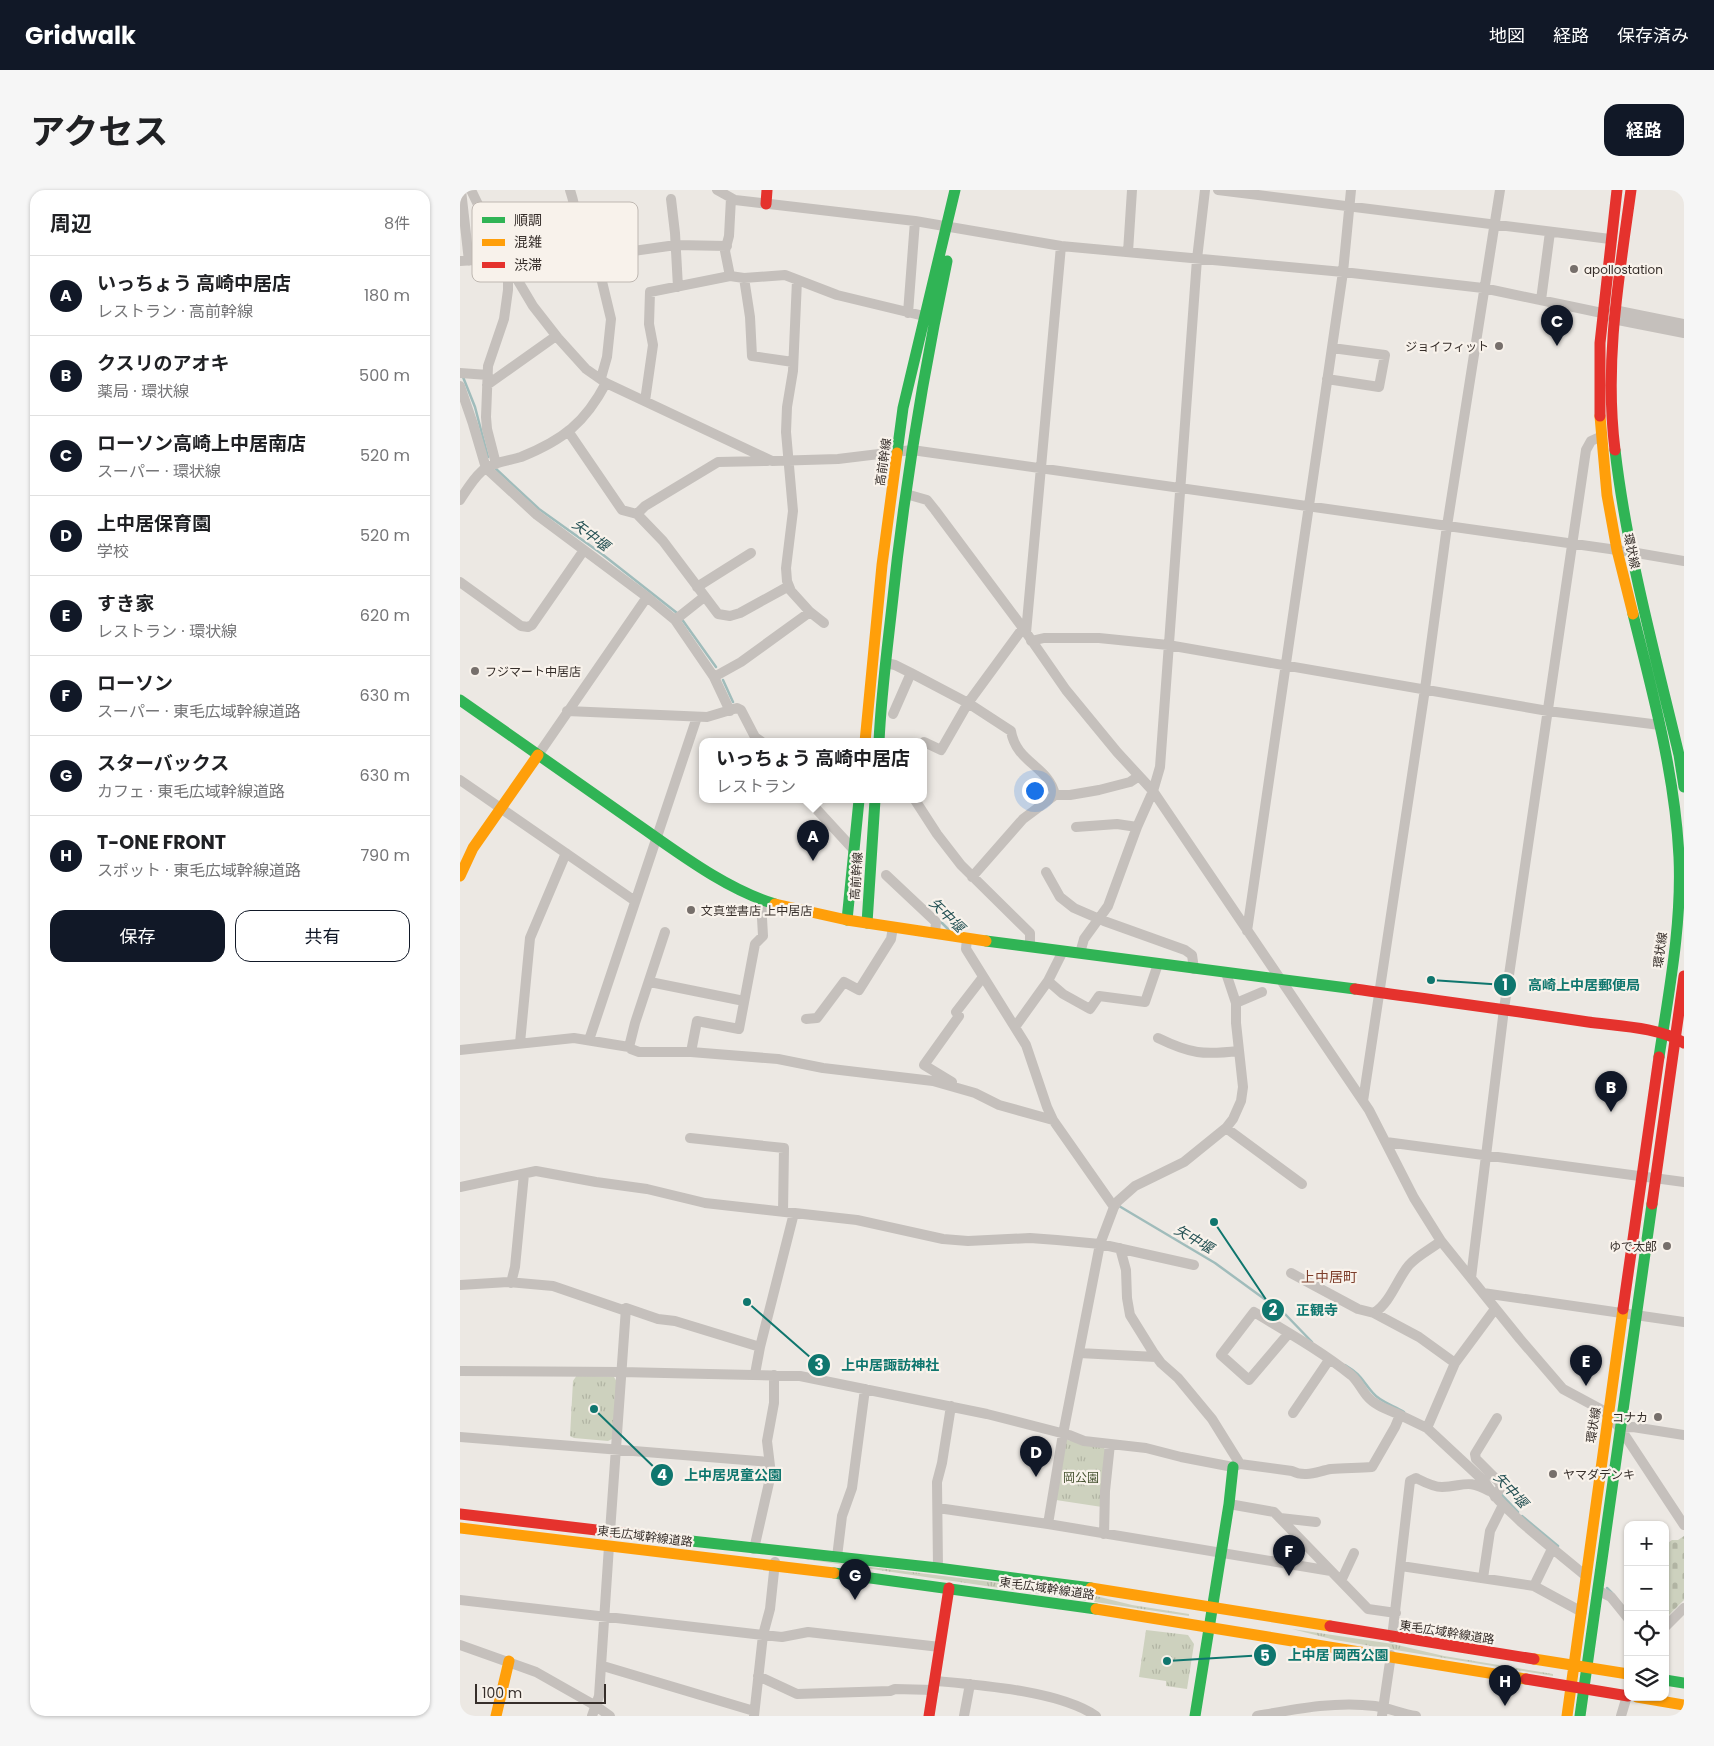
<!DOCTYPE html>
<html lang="ja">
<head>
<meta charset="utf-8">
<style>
	:root { --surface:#fff; --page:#f6f6f6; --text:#202124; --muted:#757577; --line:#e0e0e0; --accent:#111827 }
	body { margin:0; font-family:Poppins,"Noto Sans JP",sans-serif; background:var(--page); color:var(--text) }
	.controls { position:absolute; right:15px; bottom:15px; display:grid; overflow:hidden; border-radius:10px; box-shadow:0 1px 4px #0004 }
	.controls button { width:45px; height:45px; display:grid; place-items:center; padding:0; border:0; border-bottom:1px solid var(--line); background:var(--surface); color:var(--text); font:25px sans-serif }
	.scale { position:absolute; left:15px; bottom:12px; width:131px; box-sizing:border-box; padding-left:5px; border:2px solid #362e2a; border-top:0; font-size:14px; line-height:18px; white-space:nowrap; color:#362e2a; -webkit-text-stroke:4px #f8f2eb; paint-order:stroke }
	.you { position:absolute; left:574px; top:600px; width:18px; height:18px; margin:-12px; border:4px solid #fff; border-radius:50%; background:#1a73e8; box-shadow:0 0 0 8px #1a73e833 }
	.badge { display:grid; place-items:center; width:32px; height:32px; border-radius:50%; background:var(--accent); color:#fff; font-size:16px; font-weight:700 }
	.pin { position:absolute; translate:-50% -41px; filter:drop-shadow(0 1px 2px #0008) }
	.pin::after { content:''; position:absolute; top:26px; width:18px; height:15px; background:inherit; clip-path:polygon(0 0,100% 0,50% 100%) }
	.popup { position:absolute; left:239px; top:548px; width:228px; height:65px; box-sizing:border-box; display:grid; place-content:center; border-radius:10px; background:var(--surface); filter:drop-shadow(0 1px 4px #0005); font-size:16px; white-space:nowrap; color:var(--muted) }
	.popup b { font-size:19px; color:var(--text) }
	.popup::after { content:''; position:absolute; left:50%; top:100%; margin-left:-10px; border:10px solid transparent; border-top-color:var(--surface) }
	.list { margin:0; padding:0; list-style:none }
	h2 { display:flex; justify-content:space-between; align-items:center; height:65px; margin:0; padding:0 20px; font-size:21px }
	h2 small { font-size:16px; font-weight:400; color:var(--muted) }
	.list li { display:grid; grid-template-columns:32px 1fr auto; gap:15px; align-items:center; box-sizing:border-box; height:80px; padding:0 20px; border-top:1px solid var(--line) }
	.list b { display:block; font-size:19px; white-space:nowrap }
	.list p { margin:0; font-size:16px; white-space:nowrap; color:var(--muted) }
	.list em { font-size:16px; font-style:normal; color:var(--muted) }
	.actions { display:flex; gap:10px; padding:15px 20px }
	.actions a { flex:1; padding:11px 0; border:1px solid var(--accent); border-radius:15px; text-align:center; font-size:18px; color:var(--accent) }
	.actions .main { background:var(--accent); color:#fff }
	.icon { flex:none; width:28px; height:28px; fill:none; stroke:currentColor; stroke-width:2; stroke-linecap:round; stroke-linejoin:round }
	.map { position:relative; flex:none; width:1224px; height:1526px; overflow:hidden; border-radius:15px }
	header { display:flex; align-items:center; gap:30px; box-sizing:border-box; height:70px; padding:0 25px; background:var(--accent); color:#fff }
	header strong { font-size:24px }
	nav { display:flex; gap:28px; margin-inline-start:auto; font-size:18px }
	.intro { display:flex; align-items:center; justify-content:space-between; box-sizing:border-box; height:120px; padding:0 30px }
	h1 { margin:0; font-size:35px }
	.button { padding:12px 22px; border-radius:15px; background:var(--accent); color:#fff; font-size:18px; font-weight:700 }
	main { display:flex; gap:30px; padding:0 30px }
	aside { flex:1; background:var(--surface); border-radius:15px; box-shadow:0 1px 4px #0004 }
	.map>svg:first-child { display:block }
	.grass { fill:url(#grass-tufts) }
	.cemetery { fill:url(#cemetery-stones) }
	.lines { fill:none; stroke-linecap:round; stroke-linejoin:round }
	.stream { stroke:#a0bcbb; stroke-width:2.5 }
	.street { stroke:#c5c0bc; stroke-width:10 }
	.fast { stroke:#30b455; stroke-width:11 }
	.slow { stroke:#ff9f0a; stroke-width:11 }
	.jam { stroke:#e5322d; stroke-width:11 }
	.poi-dot { fill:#766f6b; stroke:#f8f2eb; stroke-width:2 }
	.labels { text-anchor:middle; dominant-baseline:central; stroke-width:4.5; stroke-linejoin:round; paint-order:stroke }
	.poi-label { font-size:12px; fill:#362e2a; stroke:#f8f2eb; text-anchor:start }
	.street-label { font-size:12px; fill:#362e2a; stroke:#f8f2eb }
	.park-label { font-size:12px; fill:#455230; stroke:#f8f2eb }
	.water-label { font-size:14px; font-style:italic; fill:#235053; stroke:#f8f2eb }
	.neighbourhood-label { font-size:14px; fill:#7d3e2b; stroke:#f8f2eb }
	.key { fill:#f8f2eb; stroke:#beb7b1; stroke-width:1 }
	.key-label { font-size:14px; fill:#362e2a }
	.leader { fill:none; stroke:#0f766e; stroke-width:2 }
	.callout-dot { fill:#0f766e; stroke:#f8f2eb; stroke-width:2 }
	.mark-label { font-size:15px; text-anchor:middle; font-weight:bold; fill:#fff }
	.callout-label { font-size:14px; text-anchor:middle; font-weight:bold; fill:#0f766e; stroke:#f8f2eb; stroke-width:4.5; stroke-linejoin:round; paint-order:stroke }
</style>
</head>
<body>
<header>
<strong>Gridwalk</strong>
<nav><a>地図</a><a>経路</a><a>保存済み</a></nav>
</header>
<div class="intro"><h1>アクセス</h1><a class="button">経路</a></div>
<main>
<aside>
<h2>周辺<small>8件</small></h2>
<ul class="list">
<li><span class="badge">A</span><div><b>いっちょう 高崎中居店</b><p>レストラン · 高前幹線</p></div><em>180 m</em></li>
<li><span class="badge">B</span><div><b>クスリのアオキ</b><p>薬局 · 環状線</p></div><em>500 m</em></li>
<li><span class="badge">C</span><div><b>ローソン高崎上中居南店</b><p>スーパー · 環状線</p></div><em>520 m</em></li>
<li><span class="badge">D</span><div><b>上中居保育園</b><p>学校</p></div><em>520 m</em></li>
<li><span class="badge">E</span><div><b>すき家</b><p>レストラン · 環状線</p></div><em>620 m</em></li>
<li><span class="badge">F</span><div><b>ローソン</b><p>スーパー · 東毛広域幹線道路</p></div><em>630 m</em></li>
<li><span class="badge">G</span><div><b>スターバックス</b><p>カフェ · 東毛広域幹線道路</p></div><em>630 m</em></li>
<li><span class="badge">H</span><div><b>T-ONE FRONT</b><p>スポット · 東毛広域幹線道路</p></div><em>790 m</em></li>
</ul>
<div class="actions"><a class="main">保存</a><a>共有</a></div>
</aside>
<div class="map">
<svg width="1224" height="1526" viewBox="0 0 1224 1526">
	<defs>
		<pattern id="grass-tufts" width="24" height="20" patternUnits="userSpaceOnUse" patternTransform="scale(1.25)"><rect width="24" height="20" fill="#cdd1be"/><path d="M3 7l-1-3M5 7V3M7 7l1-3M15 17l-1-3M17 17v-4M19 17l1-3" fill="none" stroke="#b1b4a3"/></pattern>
		<pattern id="cemetery-stones" width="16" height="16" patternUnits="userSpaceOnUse" patternTransform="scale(1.25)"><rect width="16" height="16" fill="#cdd1be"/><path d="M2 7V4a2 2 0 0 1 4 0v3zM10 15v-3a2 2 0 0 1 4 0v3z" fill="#b1b4a3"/></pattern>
	</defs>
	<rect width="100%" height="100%" fill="#ece8e3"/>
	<!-- grass -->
	<path class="grass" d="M 117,1185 L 154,1187 L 157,1192 L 154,1248 L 148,1251 L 114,1248 L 110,1246 L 113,1191 Z
		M 604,1249 L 623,1254 L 644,1258 L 646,1261 L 642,1317 L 596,1310 Z
		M 331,1367 L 628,1404 L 672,1415 L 729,1424 L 729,1426 Z
		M 832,1439 L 933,1454 L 984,1466 L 1093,1484 L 1093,1486 L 875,1450 Z
		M 686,1440 L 728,1445 L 734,1454 L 727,1499 L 706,1496 L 706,1491 L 679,1487 Z"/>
	<!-- cemetery -->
	<path class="cemetery" d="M 1224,1346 L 1224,1410 L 1205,1429 L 1205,1372 L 1207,1370 L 1205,1367 L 1205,1355 L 1212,1350 L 1218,1350 Z"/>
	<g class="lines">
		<!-- stream -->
		<path class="stream" d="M 3,187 L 15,217 L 28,267
			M 36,279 L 79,319 L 142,364 L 217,423
			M 221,428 L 256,477
			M 263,490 L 273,512
			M 479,730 L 489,740
			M 659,1016 L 755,1073 L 825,1124 L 852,1152
			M 885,1175 C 902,1185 902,1191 913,1203 C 920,1212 935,1216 944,1222
			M 1041,1304 L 1058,1322
			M 1062,1326 L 1098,1356
			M 1147,1398 L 1152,1403"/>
		<!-- street -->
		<path class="street" d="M 1,0 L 9,71
			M 11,0 L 42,64 L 73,116 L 98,148 L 126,179 L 146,193 L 312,271 L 378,269 L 452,260 L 1171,362 L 1224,371
			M 110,0 C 115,16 118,23 106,36 L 114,74 L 139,71
			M 257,0 L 275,10 L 455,31 L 601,56 L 883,82 L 1023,98 L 1142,123
			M 758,0 L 1150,49
			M 211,9 L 215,43 L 218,97
			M 668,62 L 672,0
			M 0,71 L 15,70 L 42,64 L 48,81 L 48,100 L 44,129 L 28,176 L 26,227 L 27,239 L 36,274
			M 270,86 L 265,61 L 269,46 L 271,8
			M 284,88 L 290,127 L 292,166 L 333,172
			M 337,90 L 333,181 L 327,217 L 326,242 L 333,321 L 326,378 L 327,391 L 331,401 L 350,422 L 364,433
			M 1081,110 L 1090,42
			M 1154,120 L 1224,134
			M 448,123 L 455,31
			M 1153,129 L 1224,143
			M 0,183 L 28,185
			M 141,188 L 147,167 L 151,129 L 139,79 L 139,71 L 144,66 L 152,64 L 216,55 L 267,56
			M 867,189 L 919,197 L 925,165 L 872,158
			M 27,195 L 96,146
			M 0,196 L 13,234 L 26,278 L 77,325 L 187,407 L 215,430 L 254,487 L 270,521
			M 185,211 L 193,155 L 189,134 L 190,102 L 270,86 L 284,88 L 325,85 L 377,105 L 464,126
			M 108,241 L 162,320 L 177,324 L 185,316 L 258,272 L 307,271
			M 446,304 L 467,310 L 475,320 L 563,438 L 606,500 L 657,562 L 693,601 L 909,920 L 954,1008 L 981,1051 L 1060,1149 L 1103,1199 L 1142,1220 L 1160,1238 L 1224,1335
			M 0,310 C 6,301 13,289 21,282 C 31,272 48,271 61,267 C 103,250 125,233 146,193
			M 177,324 L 203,351 L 258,424 L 270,426 L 280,423 L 329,396
			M 0,392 L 61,436 L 68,437 L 72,435 L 124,360
			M 237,397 L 291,363
			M 215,430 L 244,407
			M 566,443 L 601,56
			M 571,451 L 584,448 L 639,448 L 708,455 L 1088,521 L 1200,535
			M 426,473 L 435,475 L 451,483
			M 254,487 L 281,472 L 350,422
			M 107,521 L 247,527 L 277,518 L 281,520 L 295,547 L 302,552
			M 433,524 L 451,483 L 508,513 L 551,541 C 556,573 589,576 595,605
			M 464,552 L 481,560 L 508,513 L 563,438
			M 78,565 L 187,407
			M 0,590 L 175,711
			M 348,610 L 394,660
			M 455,610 L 477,644 L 501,675 L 570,743 L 570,757
			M 616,637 L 657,634 L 677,637
			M 586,682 L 600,707 L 614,718 L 644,731 L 725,760 L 732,765 L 734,779
			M 426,685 L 476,732 L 475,743
			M 512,687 L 563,629 L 595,605 L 610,605 L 639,600 L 670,592 L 679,586
			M 787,741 L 883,82 L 891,0
			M 507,748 L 506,759 L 566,855 L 587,917 L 593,930 L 654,1017
			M 620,763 L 624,749 L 648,716 L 677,637 L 693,601 L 700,577 L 737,69 L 745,0
			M 588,791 L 603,804 L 630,819 L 639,806 L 685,812 L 698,774
			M 190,792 L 284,811
			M 776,813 L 802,802
			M 346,829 L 357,828 L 384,792 L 399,800 L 431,749 L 433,737
			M 555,837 L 588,791 L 603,761
			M 698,848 C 731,864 743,865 779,861
			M 129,850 L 237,527
			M 60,853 L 70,748 L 106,663
			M 169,857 L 171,859 L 179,862 L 231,862 L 318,869 L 363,878 L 473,891 L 515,903 L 539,915 L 593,930
			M 0,860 L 114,848 L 169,857 L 175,833 L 205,742
			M 231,862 L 237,831 L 279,839 L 295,754 L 303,746 L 301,710
			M 492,892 L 464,875 L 499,826 L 496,822 L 523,787
			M 903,911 L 965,499 L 987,336 L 1040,0
			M 766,938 L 842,994
			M 230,948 L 324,958 L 323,1022
			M 926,952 L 1224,992
			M 0,997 L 76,981 L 136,992 L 187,999 L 245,1013 L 397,1030 L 483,1049 L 508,1051 L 570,1048 L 597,1050 L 640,1054 L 734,1075
			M 660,1058 L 666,1080 L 667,1108 L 670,1125 L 693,1162 L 701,1173 L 718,1188 L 752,1229 L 780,1274
			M 831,1083 L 898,1119 L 914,1123 C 931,1112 937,1089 949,1075 C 958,1065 971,1059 981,1051
			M 1011,1088 L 1044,819 L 1126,260 L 1131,251 L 1142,246
			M 51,1093 L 55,1077 L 64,984
			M 0,1095 L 48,1092 L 93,1096 L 166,1121
			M 1023,1103 L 1224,1132
			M 914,1123 L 959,1147 L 995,1173
			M 829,1143 L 789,1190 L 761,1165 L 794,1122 C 827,1142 861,1161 891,1185 C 898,1191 901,1199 907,1206 C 915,1216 929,1220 940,1225
			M 619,1163 L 696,1167
			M 0,1181 L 161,1182 L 340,1186 L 527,1224 L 609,1245 L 624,1251 L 686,1258 L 721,1267 L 773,1277 L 780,1274 L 832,1281 C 846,1288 858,1281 871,1279 C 885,1278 899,1278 912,1277 L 935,1237 L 940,1225 L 967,1238 L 1025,1292 C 1034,1308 1048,1319 1061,1332 C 1083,1351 1104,1368 1126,1386
			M 295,1184 L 300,1157 L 334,1023
			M 833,1223 L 869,1170
			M 967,1238 L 995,1173 L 1035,1119
			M 1160,1238 L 1173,1237 L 1224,1245
			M 0,1247 L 309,1272
			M 1035,1307 L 1041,1297 L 1039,1292 L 1016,1269 L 1015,1264 L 1037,1228
			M 769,1314 L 814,1322 L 908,1419 L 936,1423
			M 478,1318 L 588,1334 L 871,1381
			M 820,1328 L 856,1332
			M 588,1334 L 603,1244 L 640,1054 L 654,1017 L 658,1011 L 675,996 L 724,972 L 766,938 L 773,929 L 781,911 L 783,897 L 776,833 L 776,813 L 766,783
			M 150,1342 L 166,1118 L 198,1129 L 215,1131 L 300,1157
			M 644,1344 L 645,1301 L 650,1254
			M 294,1359 L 311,1284 L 307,1251 L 314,1213 L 314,1185
			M 377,1367 L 382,1326 L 392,1298 L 405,1199
			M 941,1376 L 1074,1396 L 1122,1422
			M 478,1378 L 477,1292 L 482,1273 L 491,1216
			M 1023,1388 L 1030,1341 L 1043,1315
			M 881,1391 L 894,1363
			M 1074,1396 L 1092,1359
			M 1139,1401 L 1151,1407 L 1168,1428
			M 0,1410 L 303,1445 L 322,1447 L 348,1442 L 480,1457
			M 1205,1437 L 1224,1418
			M 932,1448 L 950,1291 L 956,1288 C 964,1292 973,1297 982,1297 C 1004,1296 1008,1289 1029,1301
			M 0,1455 L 76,1482 L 136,1516 L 150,1526
			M 143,1476 L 294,1521
			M 298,1486 L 337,1504 L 430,1501 L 435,1499 L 474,1500
			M 476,1491 C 520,1495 600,1501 636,1526
			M 132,1526 L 139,1506 L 149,1356
			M 294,1526 L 303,1445 L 310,1419 L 315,1372
			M 504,1526 L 510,1494
			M 797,1526 C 836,1519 875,1511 915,1516 C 929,1518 942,1524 956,1526
			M 922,1526 L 931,1465
			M 1161,1526 L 1167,1506"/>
		<!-- fast -->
		<path class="fast" d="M 1155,260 C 1167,363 1195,464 1219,565 L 1224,597
			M 437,263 L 443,218 L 495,0
			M 1173,424 C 1193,505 1215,584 1219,667 C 1222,734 1209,801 1199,867
			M 0,510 C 58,551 116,591 174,632 C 216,661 265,699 315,714
			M 419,552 C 421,506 427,461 432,416 C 444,300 463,185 487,71
			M 387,730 L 399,610
			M 407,733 L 415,610
			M 526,751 L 895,799
			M 222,1350 L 478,1378 L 631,1398
			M 374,1383 L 636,1419
			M 1205,1490 L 1224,1493
			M 735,1526 L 769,1314 L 773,1277
			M 1120,1526 L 1192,1014"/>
		<!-- slow -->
		<path class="slow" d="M 1140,226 L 1147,305 L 1157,360 L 1173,424
			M 405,552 L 422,375 L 437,263
			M 0,686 L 13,658 L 78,565
			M 315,714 L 387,730 L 526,751
			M 0,1338 L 374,1383
			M 631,1398 L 870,1436
			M 636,1419 L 1066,1489
			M 1074,1469 L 1168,1484
			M 1177,1507 L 1224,1515
			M 36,1526 L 49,1471
			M 1107,1526 L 1163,1119"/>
		<!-- jam -->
		<path class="jam" d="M 306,14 L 307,0
			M 1140,226 L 1140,153 L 1157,0
			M 1155,260 C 1144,172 1159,87 1171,0
			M 895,799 C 972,810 1050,820 1128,832 C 1157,836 1199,837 1224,853
			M 1192,1014 L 1224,786
			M 1163,1119 L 1199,867
			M 0,1324 L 222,1350
			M 870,1436 L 1074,1469
			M 1066,1489 L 1168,1506
			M 469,1526 L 489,1398"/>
	</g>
	<!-- markers -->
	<g class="poi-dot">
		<circle cx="1114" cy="79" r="5"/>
		<circle cx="1039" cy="156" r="5"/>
		<circle cx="15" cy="481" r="5"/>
		<circle cx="231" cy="720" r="5"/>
		<circle cx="1207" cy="1056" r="5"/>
		<circle cx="1198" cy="1227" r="5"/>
		<circle cx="1093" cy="1284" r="5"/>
	</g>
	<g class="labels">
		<!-- poi labels -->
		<g class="poi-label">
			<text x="1124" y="79">apollostation</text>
			<text x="1029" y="156" text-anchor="end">ジョイフィット</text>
			<text x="25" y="481">フジマート中居店</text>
			<text x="241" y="720">文真堂書店 上中居店</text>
			<text x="1197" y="1056" text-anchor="end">ゆで太郎</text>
			<text x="1188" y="1227" text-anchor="end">コナカ</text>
			<text x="1103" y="1284">ヤマダデンキ</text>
		</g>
		<!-- street labels -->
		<g class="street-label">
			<text transform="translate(423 272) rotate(-82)">高前幹線</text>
			<text transform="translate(1172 361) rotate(78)">環状線</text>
			<text transform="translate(396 686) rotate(-86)">高前幹線</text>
			<text transform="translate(1200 760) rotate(-82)">環状線</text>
			<text transform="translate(1133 1235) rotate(-81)">環状線</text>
			<text transform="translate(185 1346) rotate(7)">東毛広域幹線道路</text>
			<text transform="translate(587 1398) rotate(8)">東毛広域幹線道路</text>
			<text transform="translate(987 1442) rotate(9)">東毛広域幹線道路</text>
		</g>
		<!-- park labels -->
		<g class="park-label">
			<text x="621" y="1287">岡公園</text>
		</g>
		<!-- water labels -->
		<g class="water-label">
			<text transform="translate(131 345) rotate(37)">矢中堰</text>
			<text transform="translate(487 725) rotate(44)">矢中堰</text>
			<text transform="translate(734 1049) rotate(30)">矢中堰</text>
			<text transform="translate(1051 1300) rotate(47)">矢中堰</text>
		</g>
		<!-- neighbourhood labels -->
		<g class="neighbourhood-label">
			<text x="869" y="1087">上中居町</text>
		</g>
	</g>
	<!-- legend -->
	<rect x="12" y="12" width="166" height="80" rx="8" class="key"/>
	<rect x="22" y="27" width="23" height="6" fill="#30b455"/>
	<rect x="22" y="49" width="23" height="7" fill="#ff9f0a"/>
	<rect x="22" y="72" width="23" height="6" fill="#e5322d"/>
	<g class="key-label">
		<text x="54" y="35">順調</text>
		<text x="54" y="57">混雑</text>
		<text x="54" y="80">渋滞</text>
	</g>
	<!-- callouts -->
	<path class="leader" d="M971 790L1045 795M754 1032L813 1120M287 1112L359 1175M134 1219L202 1285M707 1471L805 1465"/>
	<g class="callout-dot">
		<circle cx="971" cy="790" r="5"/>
		<circle cx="754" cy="1032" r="5"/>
		<circle cx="287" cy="1112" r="5"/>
		<circle cx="134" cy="1219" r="5"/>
		<circle cx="707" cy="1471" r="5"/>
		<circle cx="1045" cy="795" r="12"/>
		<circle cx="813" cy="1120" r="12"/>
		<circle cx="359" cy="1175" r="12"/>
		<circle cx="202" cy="1285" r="12"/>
		<circle cx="805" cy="1465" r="12"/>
	</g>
	<g class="mark-label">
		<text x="1045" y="800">1</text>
		<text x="813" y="1125">2</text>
		<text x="359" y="1180">3</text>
		<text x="202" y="1290">4</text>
		<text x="805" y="1471">5</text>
	</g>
	<g class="callout-label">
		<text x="1124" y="800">高崎上中居郵便局</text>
		<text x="857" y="1125">正観寺</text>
		<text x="430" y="1180">上中居諏訪神社</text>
		<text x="273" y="1290">上中居児童公園</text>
		<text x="878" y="1470">上中居 岡西公園</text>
	</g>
</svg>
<div class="controls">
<button>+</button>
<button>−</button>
<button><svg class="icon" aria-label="locate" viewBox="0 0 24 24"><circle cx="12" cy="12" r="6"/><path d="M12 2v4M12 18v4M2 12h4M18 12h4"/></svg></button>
<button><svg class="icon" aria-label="layers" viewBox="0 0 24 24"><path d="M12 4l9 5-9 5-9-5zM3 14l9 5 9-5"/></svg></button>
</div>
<div class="scale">100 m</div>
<div class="you"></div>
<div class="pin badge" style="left:353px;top:671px">A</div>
<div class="popup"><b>いっちょう 高崎中居店</b>レストラン</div>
<div class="pin badge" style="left:1151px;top:922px">B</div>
<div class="pin badge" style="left:1097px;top:156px">C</div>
<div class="pin badge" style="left:576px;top:1287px">D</div>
<div class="pin badge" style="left:1126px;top:1196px">E</div>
<div class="pin badge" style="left:829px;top:1386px">F</div>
<div class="pin badge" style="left:395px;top:1410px">G</div>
<div class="pin badge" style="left:1045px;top:1516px">H</div>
</div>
</main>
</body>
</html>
